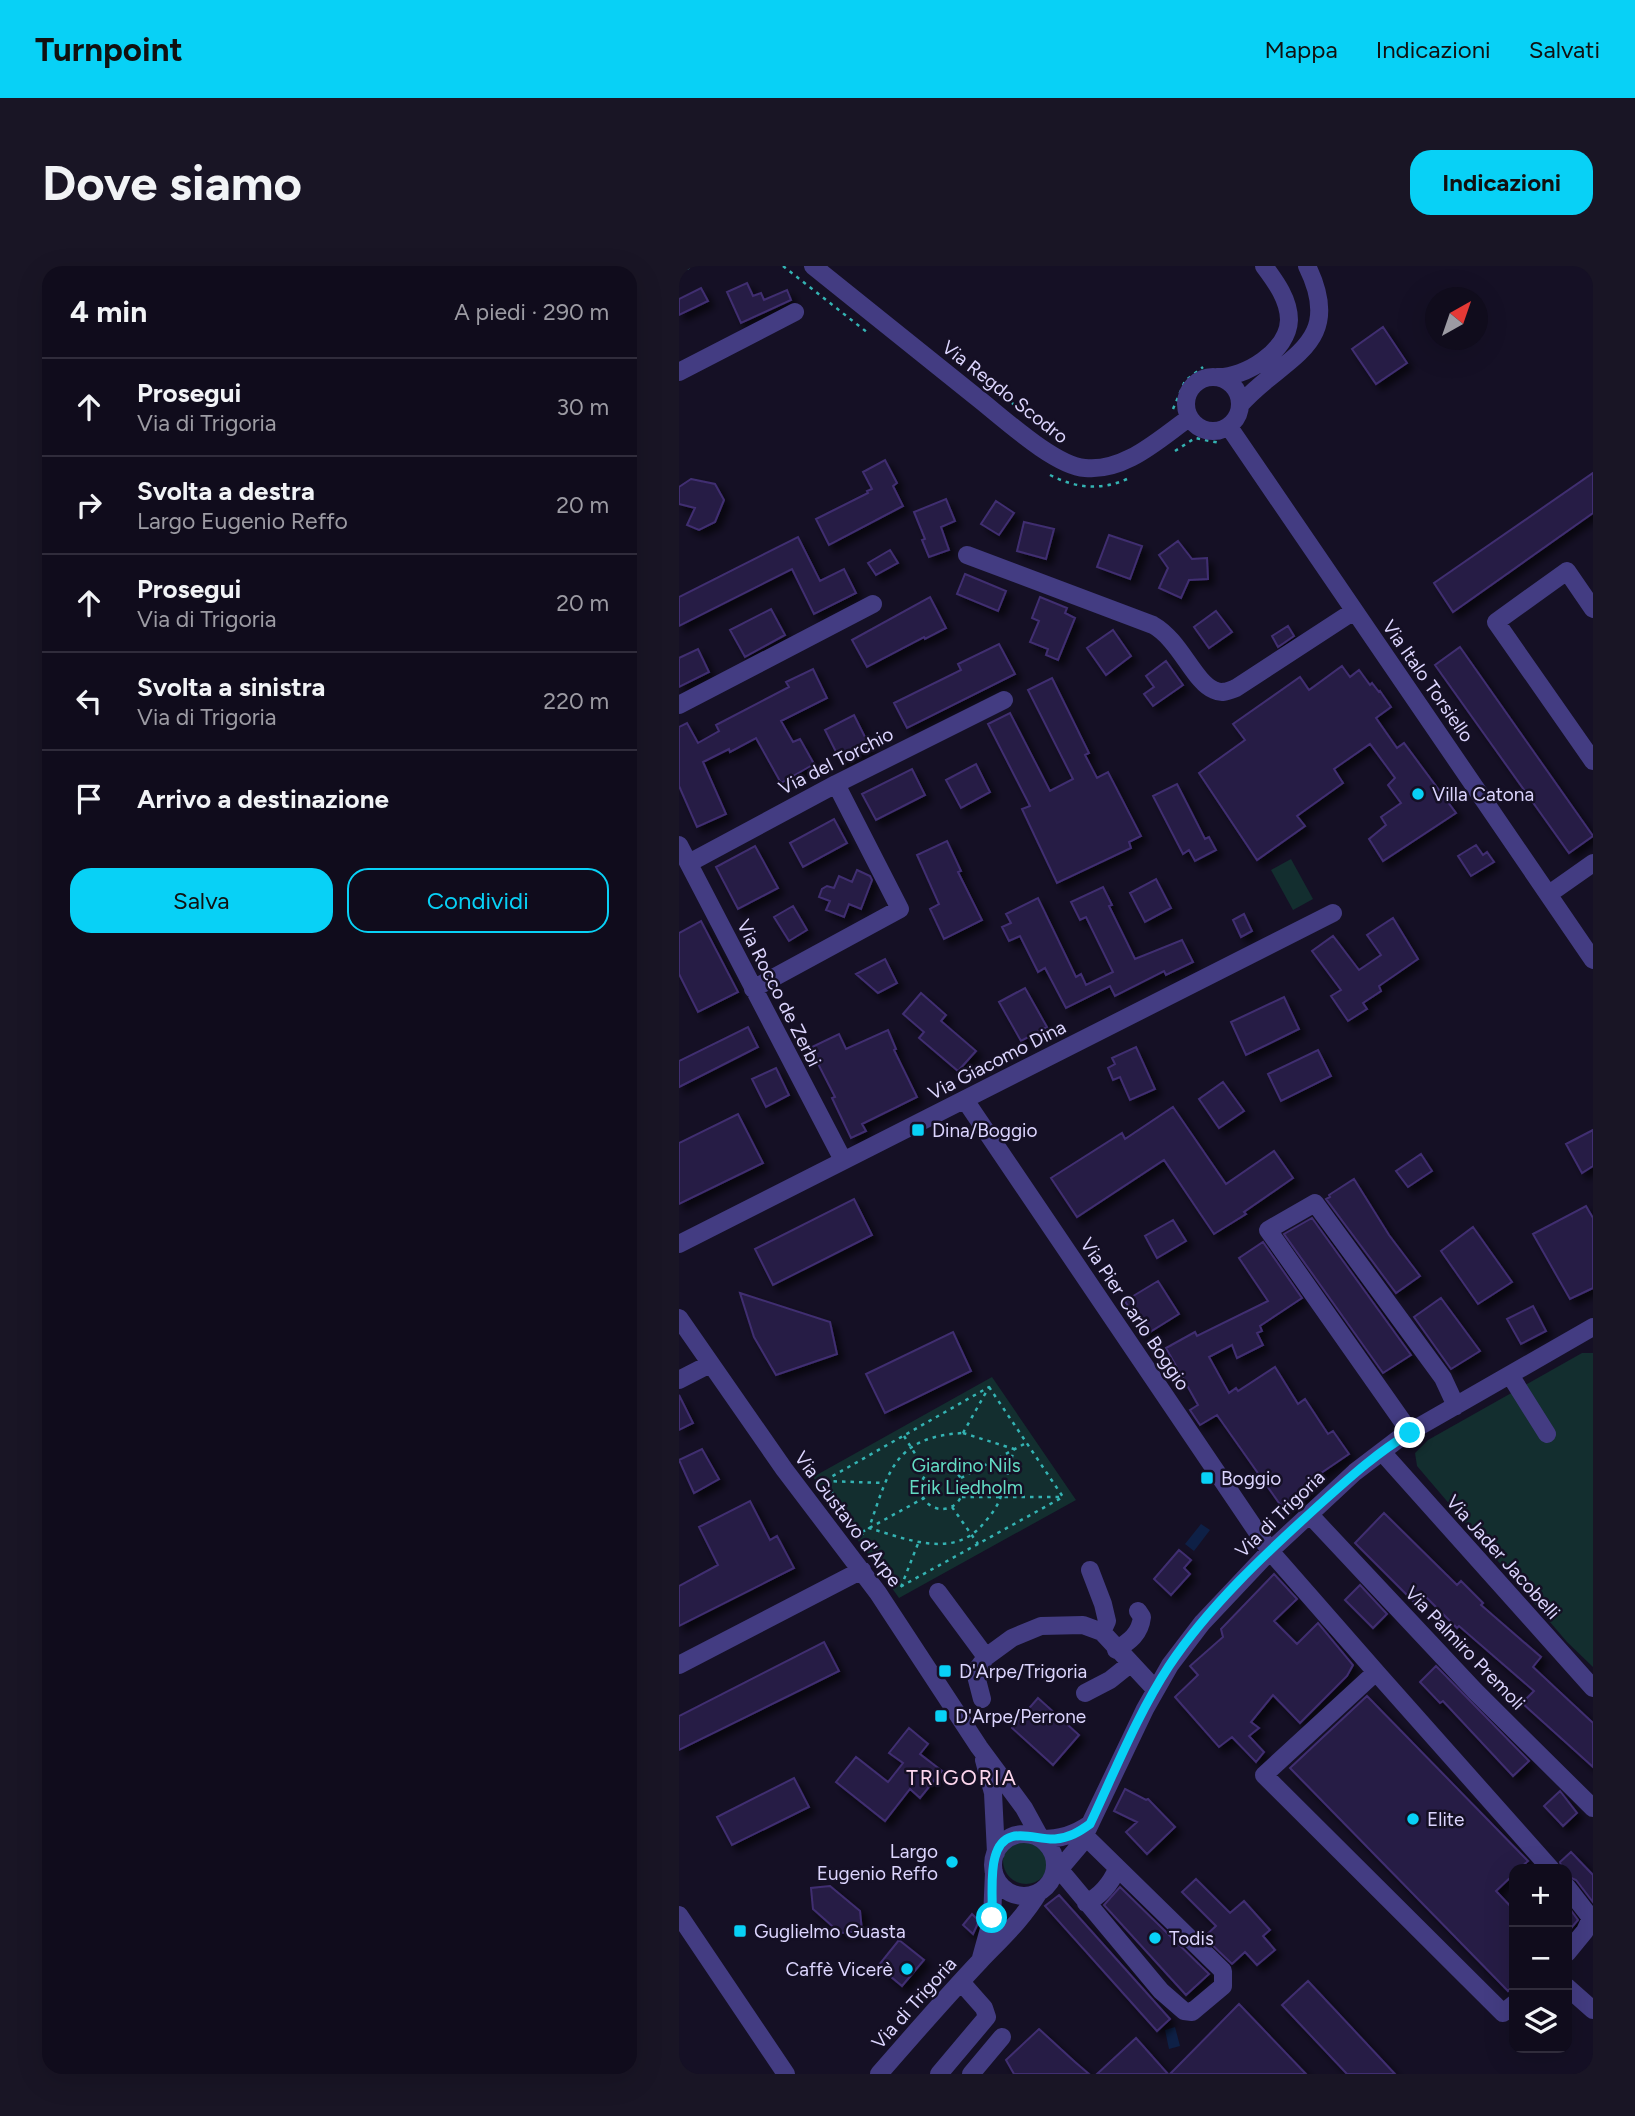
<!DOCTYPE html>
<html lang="it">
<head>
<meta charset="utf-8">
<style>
	:root { --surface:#100c1c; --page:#191525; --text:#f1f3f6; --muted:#9c9ba3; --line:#302c3b; --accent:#08d1f6 }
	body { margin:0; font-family:Figtree,sans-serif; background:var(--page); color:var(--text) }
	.controls { position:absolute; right:21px; bottom:21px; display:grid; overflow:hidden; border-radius:14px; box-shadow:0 7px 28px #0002 }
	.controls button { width:63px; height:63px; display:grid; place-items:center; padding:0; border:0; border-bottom:2px solid var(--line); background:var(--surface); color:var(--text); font:35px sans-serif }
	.compass { position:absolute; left:746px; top:21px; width:63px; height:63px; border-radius:50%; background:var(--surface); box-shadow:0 7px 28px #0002; rotate:40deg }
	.stop { position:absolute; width:21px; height:21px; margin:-16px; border:5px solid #08d1f6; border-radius:50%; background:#fff }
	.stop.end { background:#08d1f6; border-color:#fff; box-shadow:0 2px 7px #0008 }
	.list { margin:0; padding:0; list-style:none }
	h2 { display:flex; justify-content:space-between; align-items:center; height:91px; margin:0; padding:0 28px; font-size:30px }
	h2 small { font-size:23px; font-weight:400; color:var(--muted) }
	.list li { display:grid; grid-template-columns:46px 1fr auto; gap:21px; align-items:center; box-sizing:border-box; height:98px; padding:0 28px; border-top:2px solid var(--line) }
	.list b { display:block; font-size:26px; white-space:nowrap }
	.list p { margin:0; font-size:23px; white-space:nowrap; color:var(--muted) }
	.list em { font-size:23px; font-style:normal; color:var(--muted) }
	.actions { display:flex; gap:14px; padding:21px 28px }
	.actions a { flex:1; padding:16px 0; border:2px solid var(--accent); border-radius:21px; text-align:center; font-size:24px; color:var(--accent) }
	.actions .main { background:var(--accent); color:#111 }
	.icon { flex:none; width:38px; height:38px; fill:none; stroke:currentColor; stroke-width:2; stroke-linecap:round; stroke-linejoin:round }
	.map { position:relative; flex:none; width:914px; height:1808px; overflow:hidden; border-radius:21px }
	header { display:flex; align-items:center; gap:42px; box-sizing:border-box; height:98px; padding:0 35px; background:var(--accent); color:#111 }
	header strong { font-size:33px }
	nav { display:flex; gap:38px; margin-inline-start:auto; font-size:24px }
	.intro { display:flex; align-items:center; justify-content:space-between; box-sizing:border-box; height:168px; padding:0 42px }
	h1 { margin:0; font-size:49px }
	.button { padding:18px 32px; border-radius:21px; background:var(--accent); color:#111; font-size:24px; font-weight:700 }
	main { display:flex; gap:42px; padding:0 42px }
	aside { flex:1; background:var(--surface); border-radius:21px; box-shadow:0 7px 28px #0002 }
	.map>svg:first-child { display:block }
	.green { fill:#132e2f }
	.water { fill:#0e2046 }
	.building { fill:#271c45; stroke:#402f71; stroke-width:2; filter:url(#shadow) }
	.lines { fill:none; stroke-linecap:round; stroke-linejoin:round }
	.path { stroke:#34b3b3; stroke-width:2.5; stroke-dasharray:3.5 5; stroke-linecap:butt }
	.minor { stroke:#433c82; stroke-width:18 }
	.route { stroke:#08d1f6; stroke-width:9 }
	.poi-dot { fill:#08d1f6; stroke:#151025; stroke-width:2.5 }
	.labels { text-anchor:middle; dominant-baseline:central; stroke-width:5; stroke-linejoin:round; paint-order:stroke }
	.street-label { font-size:19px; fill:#dcd5fe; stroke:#151025 }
	.poi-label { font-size:19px; fill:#dcd5fe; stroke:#151025; text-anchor:start }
	.park-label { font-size:19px; fill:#63dcc4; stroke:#151025 }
	.neighbourhood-label { font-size:21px; letter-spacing:2px; fill:#fed7ee; stroke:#151025 }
</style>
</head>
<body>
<header>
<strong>Turnpoint</strong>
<nav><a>Mappa</a><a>Indicazioni</a><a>Salvati</a></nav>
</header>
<div class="intro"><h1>Dove siamo</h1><a class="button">Indicazioni</a></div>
<main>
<aside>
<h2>4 min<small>A piedi · 290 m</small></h2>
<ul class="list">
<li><svg class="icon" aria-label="ahead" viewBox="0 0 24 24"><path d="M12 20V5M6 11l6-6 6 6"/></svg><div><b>Prosegui</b><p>Via di Trigoria</p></div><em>30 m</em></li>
<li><svg class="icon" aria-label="right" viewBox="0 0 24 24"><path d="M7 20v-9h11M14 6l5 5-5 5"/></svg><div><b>Svolta a destra</b><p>Largo Eugenio Reffo</p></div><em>20 m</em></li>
<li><svg class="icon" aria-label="ahead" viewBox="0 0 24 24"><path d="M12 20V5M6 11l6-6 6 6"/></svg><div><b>Prosegui</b><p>Via di Trigoria</p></div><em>20 m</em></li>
<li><svg class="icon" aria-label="left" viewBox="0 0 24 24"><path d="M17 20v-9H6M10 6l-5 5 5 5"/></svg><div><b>Svolta a sinistra</b><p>Via di Trigoria</p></div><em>220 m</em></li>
<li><svg class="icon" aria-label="arrive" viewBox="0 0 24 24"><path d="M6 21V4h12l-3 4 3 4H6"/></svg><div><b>Arrivo a destinazione</b></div></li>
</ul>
<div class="actions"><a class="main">Salva</a><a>Condividi</a></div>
</aside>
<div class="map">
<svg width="914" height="1808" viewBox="0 0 914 1808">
	<defs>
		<filter id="shadow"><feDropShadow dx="5.5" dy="5.5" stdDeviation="3.5" flood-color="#0009"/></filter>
	</defs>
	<rect width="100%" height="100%" fill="#151025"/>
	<!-- green -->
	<path class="green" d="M 612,593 L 634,633 L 614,644 L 592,604 Z
		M 903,1087 L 914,1087 L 914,1401 L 888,1376 L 738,1200 L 736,1187 L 749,1174 Z
		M 313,1111 L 397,1234 L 220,1332 L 134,1211 Z
		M324 1595a23 23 0 1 1 46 0a23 23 0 1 1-46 0Z"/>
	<!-- water -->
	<path class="water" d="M 522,1258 L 531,1264 L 515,1285 L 506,1278 Z
		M 496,1761 L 501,1780 L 490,1783 L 486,1764 Z"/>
	<!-- building -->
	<path class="building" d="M 68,17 L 74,30 L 82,27 L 85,34 L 108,24 L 112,34 L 62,57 L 48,26 Z
		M 22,22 L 29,35 L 0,49 L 0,33 Z
		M 704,61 L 728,97 L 697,118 L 673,83 Z
		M 206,194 L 218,217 L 214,220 L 224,240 L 150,279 L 137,253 L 189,227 L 188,225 L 193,223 L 184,206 Z
		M 914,207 L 914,247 L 774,346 L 755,317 Z
		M 12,213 L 36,218 L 45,234 L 36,256 L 20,264 L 8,259 L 16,242 L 0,238 L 0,221 Z
		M 267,233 L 276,255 L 262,261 L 270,284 L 250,291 L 243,274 L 246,273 L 235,246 Z
		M 317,235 L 335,247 L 320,269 L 302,258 Z
		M 345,256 L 375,263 L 367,293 L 338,285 Z
		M 430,269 L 463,280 L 451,313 L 418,301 Z
		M 119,271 L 141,315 L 165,303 L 177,327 L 135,348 L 113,303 L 0,360 L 0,331 Z
		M 499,275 L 513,293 L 528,292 L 529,313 L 510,314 L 502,332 L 480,322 L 489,302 L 480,289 Z
		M 211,284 L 219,297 L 197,309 L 189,297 Z
		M 286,308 L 327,325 L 319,345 L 278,328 Z
		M 251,331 L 267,362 L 246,373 L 245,371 L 188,401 L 173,374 Z
		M 361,331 L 388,342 L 386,347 L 396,352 L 379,394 L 367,389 L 369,383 L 351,376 L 360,355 L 353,352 Z
		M 92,343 L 106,369 L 66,391 L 51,364 Z
		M 537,345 L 553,366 L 530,382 L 515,361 Z
		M 609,360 L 615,370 L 599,381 L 593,370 Z
		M 434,364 L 452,390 L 427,409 L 408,382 Z
		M 320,378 L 336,408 L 228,462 L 215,437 L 282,404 L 279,398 Z
		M 781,381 L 914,570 L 890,587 L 756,399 Z
		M 19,383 L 30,406 L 0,421 L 0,392 Z
		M 487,395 L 504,419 L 474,440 L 465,428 L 475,421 L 467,410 Z
		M 663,400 L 671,411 L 680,404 L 691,419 L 693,417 L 700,426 L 701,425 L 712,441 L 697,452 L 718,482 L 725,477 L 777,547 L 704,595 L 690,573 L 707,559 L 702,551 L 722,537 L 709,519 L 716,512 L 691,478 L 655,503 L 664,517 L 618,550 L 626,560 L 578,594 L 520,507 L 566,474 L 554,458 L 621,411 L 630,424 Z
		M 134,403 L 148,432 L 102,455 L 114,476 L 121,473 L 135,498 L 102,517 L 77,472 L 51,486 L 50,483 L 24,496 L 47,548 L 18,561 L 0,520 L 0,461 L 8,457 L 19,477 L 40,465 L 37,459 L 110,421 L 107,416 Z
		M 373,412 L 410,487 L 406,489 L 418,512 L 429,506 L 462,570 L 450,576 L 452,582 L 378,617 L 343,543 L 351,540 L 309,458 L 331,447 L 371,525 L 394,513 L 349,424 Z
		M 175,449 L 191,481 L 162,496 L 146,464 Z
		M 297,498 L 311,526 L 282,542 L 267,514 Z
		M 233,503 L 246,529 L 197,554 L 183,528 Z
		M 498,518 L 526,573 L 530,571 L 537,584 L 516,595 L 510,584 L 504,588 L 474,530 Z
		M 155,553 L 168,577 L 124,601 L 111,577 Z
		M 268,575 L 282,605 L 279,606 L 303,654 L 265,673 L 251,643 L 260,638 L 238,589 Z
		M 797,579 L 804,589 L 808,586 L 815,596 L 792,610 L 779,590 Z
		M 76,580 L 99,622 L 59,643 L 37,601 Z
		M 178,604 L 191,610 L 193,614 L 182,643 L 170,638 L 165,651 L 147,644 L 151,635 L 140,631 L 143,623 L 148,620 L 155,622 L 160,610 L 173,616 Z
		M 477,613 L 492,642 L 466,656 L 451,627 Z
		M 424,621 L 433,639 L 430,640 L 456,693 L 503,674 L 514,696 L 487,709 L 485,705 L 436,730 L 431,720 L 387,742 L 366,702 L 359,706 L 341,670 L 330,675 L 323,661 L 332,657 L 327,648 L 359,632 L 397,711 L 402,708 L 407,719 L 434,706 L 407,651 L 401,654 L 392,636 Z
		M 114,640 L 128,664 L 110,675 L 95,651 Z
		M 565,648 L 573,665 L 562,671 L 554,654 Z
		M 714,652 L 739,693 L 700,720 L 702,725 L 684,737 L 688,743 L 669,755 L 652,730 L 662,724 L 633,685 L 654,670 L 680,704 L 702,689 L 688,669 Z
		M 22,655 L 59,726 L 19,746 L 0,708 L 0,667 Z
		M 206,693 L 218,717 L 199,727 L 177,708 Z
		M 346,722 L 368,761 L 342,775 L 320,736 Z
		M 242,727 L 267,749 L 262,755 L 297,785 L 279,805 L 240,772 L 245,766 L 224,748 Z
		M 605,731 L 620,763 L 567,789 L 552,756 Z
		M 69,761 L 79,781 L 0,821 L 0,795 Z
		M 209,764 L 217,783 L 215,784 L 238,831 L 183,858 L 187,865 L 172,872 L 153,832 L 156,831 L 131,782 L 160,768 L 167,783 Z
		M 457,781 L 476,823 L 451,834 L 441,811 L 434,814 L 429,802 L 436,798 L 433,792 Z
		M 639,784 L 652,810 L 602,835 L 589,808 Z
		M 97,802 L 110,829 L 87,841 L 73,813 Z
		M 544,816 L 565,845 L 540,862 L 520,833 Z
		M 494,841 L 547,918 L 595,885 L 614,912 L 565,946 L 567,948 L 535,968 L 485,894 L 398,951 L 372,912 L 443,867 L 446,873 Z
		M 59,848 L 84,897 L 0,938 L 0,877 Z
		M 914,864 L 914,900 L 903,907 L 887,878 Z
		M 742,888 L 753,905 L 729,921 L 717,905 Z
		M 675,913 L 710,969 L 741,1010 L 717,1027 L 647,933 L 651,931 L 650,929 Z
		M 175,933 L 193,969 L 94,1019 L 76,983 Z
		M 907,940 L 914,952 L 914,1022 L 891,1033 L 854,968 Z
		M 633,952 L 732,1089 L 704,1107 L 605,968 Z
		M 494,954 L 507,975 L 478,992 L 466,970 Z
		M 794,961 L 833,1016 L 799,1038 L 762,985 Z
		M 584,976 L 623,1032 L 581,1060 L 583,1065 L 578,1067 L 584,1079 L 558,1092 L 553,1079 L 530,1091 L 550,1127 L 557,1122 L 559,1125 L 596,1101 L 619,1138 L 626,1133 L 649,1168 L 654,1165 L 670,1188 L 626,1218 L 631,1226 L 605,1244 L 538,1149 L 521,1159 L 511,1144 L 519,1139 L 487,1082 L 516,1066 L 518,1070 L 589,1035 L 560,992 Z
		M 479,1015 L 500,1048 L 466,1069 L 446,1035 Z
		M 61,1027 L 151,1056 L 158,1088 L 97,1109 L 75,1071 Z
		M 762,1032 L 801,1085 L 772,1103 L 735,1051 Z
		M 854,1040 L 867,1065 L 842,1078 L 828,1053 Z
		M 274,1066 L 292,1105 L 206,1147 L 187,1108 Z
		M 0,1129 L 14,1157 L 0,1164 Z
		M 23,1183 L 40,1213 L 15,1227 L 0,1194 Z
		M 71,1235 L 91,1274 L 98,1270 L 115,1302 L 0,1360 L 0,1320 L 39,1299 L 20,1261 Z
		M 705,1247 L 778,1319 L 782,1315 L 804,1337 L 802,1339 L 862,1391 L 854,1401 L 914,1457 L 914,1501 L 843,1437 L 855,1425 L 780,1360 L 778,1362 L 742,1326 L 734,1335 L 676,1277 Z
		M 500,1284 L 512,1294 L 505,1302 L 511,1308 L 492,1329 L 475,1313 Z
		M 595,1308 L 618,1333 L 595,1355 L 618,1378 L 639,1357 L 674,1399 L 668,1410 L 621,1457 L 594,1429 L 572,1456 L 580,1462 L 570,1470 L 585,1486 L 577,1496 L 553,1471 L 540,1481 L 496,1431 L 519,1409 L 511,1400 L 544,1371 L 542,1363 Z
		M 681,1319 L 708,1348 L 694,1362 L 666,1334 Z
		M 145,1376 L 160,1405 L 0,1484 L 0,1450 Z
		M 757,1400 L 850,1495 L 834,1510 L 764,1435 L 761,1437 L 741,1416 Z
		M 688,1430 L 849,1595 L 840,1603 L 835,1603 L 835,1608 L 817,1625 L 835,1644 L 835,1719 L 829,1725 L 611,1502 Z
		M 359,1432 L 400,1469 L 374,1499 L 333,1462 Z
		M 230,1462 L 249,1478 L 241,1488 L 263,1505 L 241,1532 L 231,1523 L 206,1555 L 157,1516 L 177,1491 L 209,1516 L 224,1497 L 210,1487 Z
		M 115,1512 L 130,1541 L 53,1579 L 38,1551 Z
		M 446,1523 L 467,1534 L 469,1533 L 496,1561 L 468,1588 L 447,1566 L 458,1556 L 435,1545 Z
		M 881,1525 L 898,1547 L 884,1560 L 865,1540 Z
		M 892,1586 L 914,1609 L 914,1636 L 897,1614 L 888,1610 L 888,1603 L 883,1603 L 881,1596 Z
		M 517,1613 L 551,1647 L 565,1635 L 591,1664 L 584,1670 L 596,1684 L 578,1699 L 566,1686 L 553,1698 L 525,1671 L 537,1660 L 503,1626 Z
		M 151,1620 L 181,1645 L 183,1665 L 161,1667 L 134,1643 L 132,1622 Z
		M 441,1621 L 530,1708 L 507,1729 L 425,1639 Z
		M 380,1629 L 491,1753 L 478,1765 L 366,1640 Z
		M 888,1639 L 899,1654 L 888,1667 Z
		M 293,1648 L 300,1655 L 294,1668 L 284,1659 Z
		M 220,1674 L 245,1694 L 223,1720 L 199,1700 Z
		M 629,1715 L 716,1808 L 668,1808 L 603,1739 Z
		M 560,1738 L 627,1808 L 491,1808 Z
		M 360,1763 L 396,1796 L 410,1808 L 335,1808 L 327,1794 Z
		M 457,1772 L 489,1808 L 418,1808 Z"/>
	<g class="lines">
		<!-- path -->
		<path class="path" d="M 104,0 L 189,67
			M 0,7 L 13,0
			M 333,137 L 370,165
			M 494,143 L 506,115 L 524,101
			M 496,185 L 516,172 L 541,177
			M 371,209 C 396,222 422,225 448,213
			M 310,1121 L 384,1231 L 221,1321 L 145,1215 Z
			M 284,1167 L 335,1183 C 331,1198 328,1215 322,1230 C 319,1240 312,1249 305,1257 C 275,1294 228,1273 190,1262 C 210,1205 215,1171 284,1167 Z
			M 284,1167 L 310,1121
			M 225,1170 L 248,1207
			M242 1222a21 21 0 1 1 42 0a21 21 0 1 1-42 0Z
			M 282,1212 L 347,1177
			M 146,1215 L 205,1217
			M 283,1231 L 381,1231
			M 273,1241 L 299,1278
			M 183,1266 L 245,1232
			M 222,1321 L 240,1275"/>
		<!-- minor -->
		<path class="minor" d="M 134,0 C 188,43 242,87 296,130 C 322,150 375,200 406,202 C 446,206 480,173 510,152
			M 0,106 L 116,46
			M507 138a27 27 0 1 1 54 0a27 27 0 1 1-54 0Z
			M 538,111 C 566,112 609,85 610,54 C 610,34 597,16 585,0
			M 561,139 C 602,91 668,81 628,0
			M 550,161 L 914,694
			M 288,289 L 474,359 C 501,374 515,416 535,424 C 543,428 549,425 557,422 L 675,345
			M 914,343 L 888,305 L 817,356 L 914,495
			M 0,439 L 194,338
			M 0,579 L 164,894
			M 10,597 L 157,518 L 325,434
			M 870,628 L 914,597
			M 74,723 L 221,643 L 157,518
			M 286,834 L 591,1285 L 697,1406
			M 0,978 L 654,647
			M 0,1052 L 105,1203 L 199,1327 L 300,1481 L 345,1542 L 362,1573
			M 831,1109 L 868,1168
			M 0,1114 L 31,1098
			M 731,1166 L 589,964 L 636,937 L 764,1112 L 777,1140
			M 703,1186 L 914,1422
			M 630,1248 L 796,1425 L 914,1542
			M 411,1304 L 424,1338 L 428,1355 L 423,1366
			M 259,1326 L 307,1391
			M 437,1384 C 451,1375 461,1368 463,1351 L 459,1345
			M 0,1399 L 183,1304
			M 406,1427 L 431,1414 L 451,1398
			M 303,1433 L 296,1406 L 307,1391 L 333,1372 L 362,1360 L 404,1359 L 423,1366 L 476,1423
			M 305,1494 L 314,1527 L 317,1587
			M314 1599a31 31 0 1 1 62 0a31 31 0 1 1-62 0Z
			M 362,1573 C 381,1573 395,1569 411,1558
			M 381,1604 L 482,1725 L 505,1745 L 513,1746 L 544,1720 L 544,1705 L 406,1570
			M 373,1612 L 401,1579 L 466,1443 L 491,1399 L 523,1357 L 591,1285 L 676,1206 L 722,1171 L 914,1061
			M 888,1621 L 912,1652 L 906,1665 L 888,1687
			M 407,1637 C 421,1630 432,1617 438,1603
			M 0,1649 L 107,1808
			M 302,1692 L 313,1652 L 315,1606
			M 888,1721 L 914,1744
			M 835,1738 L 824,1747 L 585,1509 L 697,1406 L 872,1603
			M 200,1808 C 233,1770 266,1732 301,1695 C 322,1673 344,1653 360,1626
			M 260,1808 L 308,1751 L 305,1742 L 282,1716
			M 292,1808 L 323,1771"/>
	</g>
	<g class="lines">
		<!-- route -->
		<path class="route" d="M 313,1652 C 314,1633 311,1608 316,1591 C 325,1557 354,1574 376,1573 C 390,1572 400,1566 411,1558 C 436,1505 458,1449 490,1400 C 530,1340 586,1288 639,1240 C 668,1214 697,1187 731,1167"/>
	</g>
	<!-- markers -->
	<g class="poi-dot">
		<circle cx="739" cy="528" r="7"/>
		<rect x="232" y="857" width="14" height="14" rx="3.5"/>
		<rect x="521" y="1205" width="14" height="14" rx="3.5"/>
		<rect x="259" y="1398" width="14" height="14" rx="3.5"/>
		<rect x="255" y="1443" width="14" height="14" rx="3.5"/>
		<circle cx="734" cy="1553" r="7"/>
		<circle cx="273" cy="1596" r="7"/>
		<rect x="54" y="1658" width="14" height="14" rx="3.5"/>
		<circle cx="476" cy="1672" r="7"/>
		<circle cx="228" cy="1703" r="7"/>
	</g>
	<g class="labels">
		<!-- street labels -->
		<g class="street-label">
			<text transform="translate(326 126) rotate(38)">Via Regdo Scodro</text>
			<text transform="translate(749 415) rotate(55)">Via Italo Torsiello</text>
			<text transform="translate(157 495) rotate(-27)">Via del Torchio</text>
			<text transform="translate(100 727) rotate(63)">Via Rocco de Zerbi</text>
			<text transform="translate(318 794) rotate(-27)">Via Giacomo Dina</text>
			<text transform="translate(456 1048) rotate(56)">Via Pier Carlo Boggio</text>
			<text transform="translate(601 1248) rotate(-44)">Via di Trigoria</text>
			<text transform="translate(169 1253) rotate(53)">Via Gustavo d'Arpe</text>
			<text transform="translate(824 1291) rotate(48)">Via Jader Jacobelli</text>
			<text transform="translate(786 1382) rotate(46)">Via Palmiro Premoli</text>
			<text transform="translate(235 1737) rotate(-48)">Via di Trigoria</text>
		</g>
		<!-- poi labels -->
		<g class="poi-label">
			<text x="753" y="528">Villa Catona</text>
			<text x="253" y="864">Dina/Boggio</text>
			<text x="542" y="1212">Boggio</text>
			<text x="280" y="1405">D'Arpe/Trigoria</text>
			<text x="276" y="1450">D'Arpe/Perrone</text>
			<text x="748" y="1553">Elite</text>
			<text x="259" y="1585" text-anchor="end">Largo<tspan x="259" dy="22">Eugenio Reffo</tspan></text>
			<text x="75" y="1665">Guglielmo Guasta</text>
			<text x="490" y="1672">Todis</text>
			<text x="214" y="1703" text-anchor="end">Caffè Vicerè</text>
		</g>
		<!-- park labels -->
		<g class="park-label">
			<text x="287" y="1199">Giardino Nils<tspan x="287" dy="22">Erik Liedholm</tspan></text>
		</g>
		<!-- neighbourhood labels -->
		<g class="neighbourhood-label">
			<text x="283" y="1511">TRIGORIA</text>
		</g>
	</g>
</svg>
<div class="controls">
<button>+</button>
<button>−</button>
<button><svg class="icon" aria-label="layers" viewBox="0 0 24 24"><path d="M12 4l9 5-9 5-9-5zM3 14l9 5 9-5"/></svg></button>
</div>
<svg class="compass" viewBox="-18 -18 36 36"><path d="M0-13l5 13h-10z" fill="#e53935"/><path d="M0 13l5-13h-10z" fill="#9c9ba3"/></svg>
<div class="stop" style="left:313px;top:1652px"></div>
<div class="stop end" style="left:731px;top:1167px"></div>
</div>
</main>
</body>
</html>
